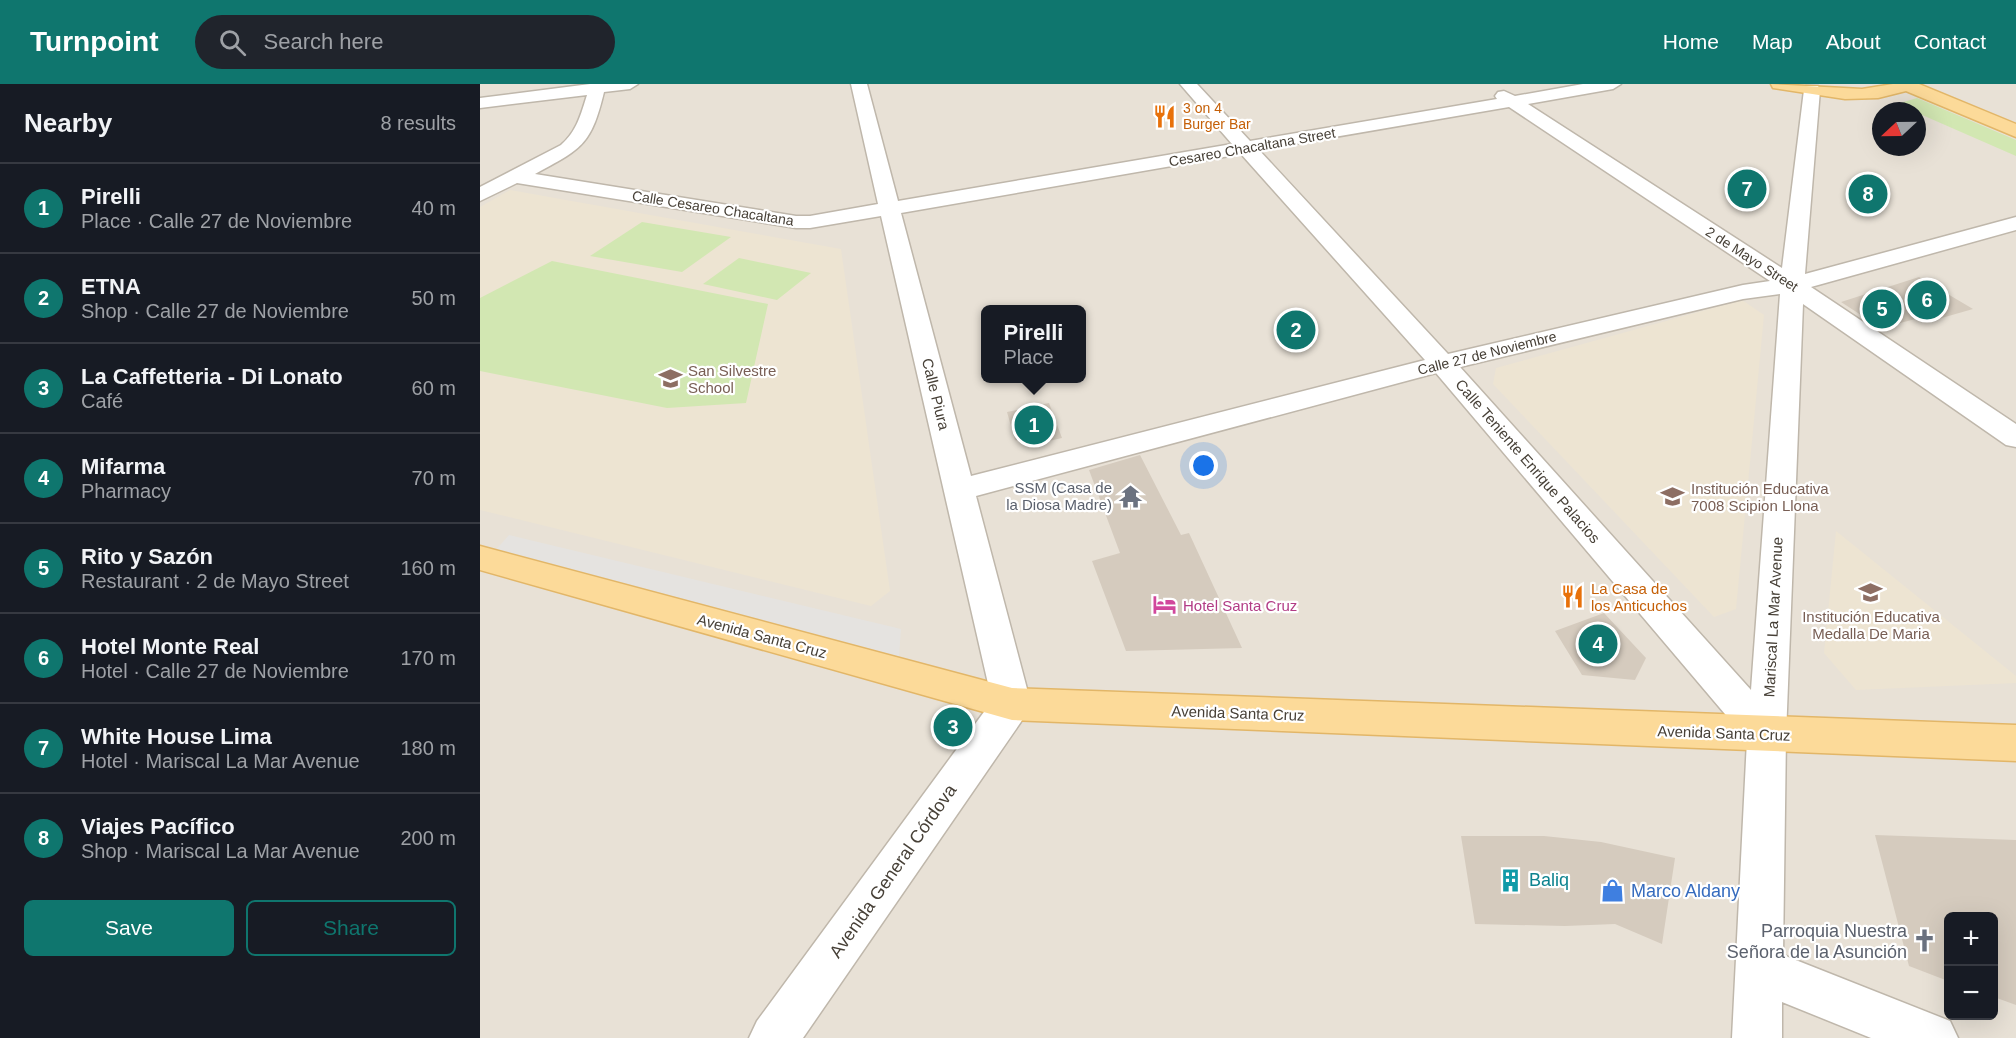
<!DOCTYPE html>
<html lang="en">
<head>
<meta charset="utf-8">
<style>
	:root { --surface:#171b24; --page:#20242c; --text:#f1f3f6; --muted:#9ea1a6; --line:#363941; --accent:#0f766e }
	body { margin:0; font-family:Arial,sans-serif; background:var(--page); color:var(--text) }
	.controls { position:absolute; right:18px; bottom:18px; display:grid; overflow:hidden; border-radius:9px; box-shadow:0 6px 24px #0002 }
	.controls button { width:54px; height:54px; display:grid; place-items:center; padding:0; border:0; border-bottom:2px solid var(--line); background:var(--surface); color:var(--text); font:30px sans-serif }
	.compass { position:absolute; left:1392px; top:18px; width:54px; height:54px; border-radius:50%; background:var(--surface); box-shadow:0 6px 24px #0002; rotate:248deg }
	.you { position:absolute; left:724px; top:382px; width:21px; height:21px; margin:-15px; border:4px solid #fff; border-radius:50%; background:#1a73e8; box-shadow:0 0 0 9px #1a73e833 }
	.badge { display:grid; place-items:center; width:39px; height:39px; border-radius:50%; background:var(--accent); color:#fff; font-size:20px; font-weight:700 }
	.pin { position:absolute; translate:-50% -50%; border:3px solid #fff; box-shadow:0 2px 6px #0006 }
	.popup { position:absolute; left:501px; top:221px; width:105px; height:78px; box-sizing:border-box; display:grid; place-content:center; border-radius:9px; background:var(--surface); filter:drop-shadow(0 2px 4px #0005); font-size:20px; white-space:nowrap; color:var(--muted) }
	.popup b { font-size:22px; color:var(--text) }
	.popup::after { content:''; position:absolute; left:50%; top:100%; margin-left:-12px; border:12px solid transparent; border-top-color:var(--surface) }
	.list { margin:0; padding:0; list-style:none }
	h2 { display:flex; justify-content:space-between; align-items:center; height:78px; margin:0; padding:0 24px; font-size:26px }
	h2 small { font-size:20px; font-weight:400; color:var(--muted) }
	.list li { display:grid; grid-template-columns:39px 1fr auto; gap:18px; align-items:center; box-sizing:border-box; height:90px; padding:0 24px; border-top:2px solid var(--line) }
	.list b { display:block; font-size:22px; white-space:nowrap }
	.list p { margin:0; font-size:20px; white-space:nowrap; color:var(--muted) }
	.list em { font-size:20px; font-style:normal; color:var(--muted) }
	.actions { display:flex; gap:12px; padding:18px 24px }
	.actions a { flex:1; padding:14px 0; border:2px solid var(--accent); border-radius:9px; text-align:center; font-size:21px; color:var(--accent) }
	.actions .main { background:var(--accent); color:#fff }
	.icon { flex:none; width:33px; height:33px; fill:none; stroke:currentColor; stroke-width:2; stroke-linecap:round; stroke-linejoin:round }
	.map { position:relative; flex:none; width:1536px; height:954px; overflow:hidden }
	header { display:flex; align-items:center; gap:36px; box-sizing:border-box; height:84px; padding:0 30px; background:var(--accent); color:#fff }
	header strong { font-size:28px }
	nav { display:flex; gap:33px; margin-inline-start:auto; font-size:21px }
	.search { width:420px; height:54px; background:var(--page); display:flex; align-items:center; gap:15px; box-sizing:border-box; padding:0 21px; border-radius:33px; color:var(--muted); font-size:22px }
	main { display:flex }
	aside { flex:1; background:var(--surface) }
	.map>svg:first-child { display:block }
	.residential { fill:#e8e1d6; fill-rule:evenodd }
	.education { fill:#ede4d2 }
	.green { fill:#d2e7b2 }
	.parking { fill:#e5e3e0 }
	.building { fill:#d5cbbe }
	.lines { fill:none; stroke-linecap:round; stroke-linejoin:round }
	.minor-casing { stroke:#bfb7ab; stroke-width:3 }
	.major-casing { stroke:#e2b668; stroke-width:3 }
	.minor { fill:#fff; fill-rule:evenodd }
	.major { fill:#fcda99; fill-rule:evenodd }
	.labels { text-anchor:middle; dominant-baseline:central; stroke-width:4.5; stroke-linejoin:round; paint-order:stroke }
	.far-food-label { font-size:14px; fill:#c56008; stroke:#fff; text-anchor:start }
	.far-street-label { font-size:14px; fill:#474037; stroke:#fff }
	.education-label { font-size:15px; fill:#785e54; stroke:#fff; text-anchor:start }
	.street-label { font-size:15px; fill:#474037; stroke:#fff }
	.worship-label { font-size:15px; fill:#5b616d; stroke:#fff; text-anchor:end }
	.food-label { font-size:15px; fill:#c56008; stroke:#fff; text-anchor:start }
	.hotel-label { font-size:15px; fill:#b23c85; stroke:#fff; text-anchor:start }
	.near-street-label { font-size:18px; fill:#474037; stroke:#fff }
	.near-culture-label { font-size:18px; fill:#0d838f; stroke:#fff; text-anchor:start }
	.near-shop-label { font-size:18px; fill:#366cbe; stroke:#fff; text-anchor:start }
	.near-worship-label { font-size:18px; fill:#5b616d; stroke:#fff; text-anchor:end }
</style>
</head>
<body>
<header>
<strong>Turnpoint</strong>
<div class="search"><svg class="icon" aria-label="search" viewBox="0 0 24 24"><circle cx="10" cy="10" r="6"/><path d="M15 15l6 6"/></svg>Search here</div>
<nav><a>Home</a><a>Map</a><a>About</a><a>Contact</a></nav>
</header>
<main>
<aside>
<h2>Nearby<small>8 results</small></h2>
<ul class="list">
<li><span class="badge">1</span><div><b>Pirelli</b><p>Place · Calle 27 de Noviembre</p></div><em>40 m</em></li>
<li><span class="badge">2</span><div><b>ETNA</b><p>Shop · Calle 27 de Noviembre</p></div><em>50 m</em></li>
<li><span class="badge">3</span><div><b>La Caffetteria - Di Lonato</b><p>Café</p></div><em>60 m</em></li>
<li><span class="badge">4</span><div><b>Mifarma</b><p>Pharmacy</p></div><em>70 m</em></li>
<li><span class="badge">5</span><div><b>Rito y Sazón</b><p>Restaurant · 2 de Mayo Street</p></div><em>160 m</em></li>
<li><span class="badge">6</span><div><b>Hotel Monte Real</b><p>Hotel · Calle 27 de Noviembre</p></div><em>170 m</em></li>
<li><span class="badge">7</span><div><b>White House Lima</b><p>Hotel · Mariscal La Mar Avenue</p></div><em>180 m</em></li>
<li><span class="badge">8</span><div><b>Viajes Pacífico</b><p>Shop · Mariscal La Mar Avenue</p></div><em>200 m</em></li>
</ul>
<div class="actions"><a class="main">Save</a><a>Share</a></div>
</aside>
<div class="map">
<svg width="1536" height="954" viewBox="0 0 1536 954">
	<rect width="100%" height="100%" fill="#f4f0e8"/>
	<!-- residential -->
	<path class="residential" d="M 0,0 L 1536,0 L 1536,954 L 0,954 ZM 1401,27 L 1437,27 L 1437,63 L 1401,63 ZM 506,226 L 602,226 L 602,294 L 506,294 ZM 1468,832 L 1514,832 L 1514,932 L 1468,932 Z"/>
	<!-- education -->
	<path class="education" d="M 30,106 L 361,165 L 410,507 L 391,522 L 0,426 L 0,123 Z
		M 1262,216 L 1284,231 L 1256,525 L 1234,533 L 1013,300 L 1016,284 Z
		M 1356,447 L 1536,592 L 1536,599 L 1376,606 L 1344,569 Z"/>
	<!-- green -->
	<path class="green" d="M 1437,14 L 1536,56 L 1536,72 L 1417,20 Z
		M 162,138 L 251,153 L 202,188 L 110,172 Z
		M 259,174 L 331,189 L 297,216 L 223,200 Z
		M 72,177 L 288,220 L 266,319 L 187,324 L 0,287 L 0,214 Z"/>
	<!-- parking -->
	<path class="parking" d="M 29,451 L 421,545 L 419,573 L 14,468 Z"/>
	<!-- building -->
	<path class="building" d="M 1439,193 L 1493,225 L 1451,237 L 1443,233 L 1401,244 L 1361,218 Z
		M 569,319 L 582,354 L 551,361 L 535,356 L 527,328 Z
		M 660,371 L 701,451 L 709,449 L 762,564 L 646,567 L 612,477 L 640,469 L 609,386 Z
		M 1124,529 L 1166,574 L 1155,596 L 1102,591 L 1075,547 Z
		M 1395,751 L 1536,756 L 1536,921 L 1514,913 L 1514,832 L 1468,832 L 1468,897 L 1429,882 Z
		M 981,752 L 1064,752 L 1121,758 L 1195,774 L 1182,860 L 1135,840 L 1085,842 L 995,840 Z"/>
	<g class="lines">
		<defs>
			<path id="minor" d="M 110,0 L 158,0 L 150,5 L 124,8 C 111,62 101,65 55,90 L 316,132 L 330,132 L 398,120 L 371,0 L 387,0 L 418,117 L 752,60 L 700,0 L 717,0 L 770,57 L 1017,15 L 1015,12 L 1018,8 L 1024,7 L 1035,12 L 1103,0 L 1141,0 L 1133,5 L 1048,20 L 1302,184 L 1324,6 L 1326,2 L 1338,2 L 1340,6 L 1325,190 L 1536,133 L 1536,146 L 1331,203 L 1536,340 L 1536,363 L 1526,361 L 1323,220 L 1306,651 L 1303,871 L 1470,937 L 1478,954 L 1391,954 L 1302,918 L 1302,954 L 1252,954 L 1267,656 L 956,289 L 496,412 L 551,620 L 545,632 L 323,954 L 269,954 L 277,937 L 512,617 L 401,132 L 330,144 L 316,144 L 37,99 L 0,117 L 0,103 L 81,61 C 97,47 101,30 107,11 L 0,24 L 0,14 ZM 1029,23 L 1290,197 L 1263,201 L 968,270 L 779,66 ZM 761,70 L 945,276 L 491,392 L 421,129 ZM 1300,210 L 1271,606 L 980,283 L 1263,215 Z"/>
			<path id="major" d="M 1291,0 L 1382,5 L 1413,0 L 1439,0 L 1536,40 L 1536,53 L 1426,7 L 1398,14 L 1365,15 L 1293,4 Z
				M 0,462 L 532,604 L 1536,641 L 1536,677 L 532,636 L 0,486 Z"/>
		</defs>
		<!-- minor casing -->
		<use href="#minor" class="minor-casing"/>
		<!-- major casing -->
		<use href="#major" class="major-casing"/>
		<!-- minor -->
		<use href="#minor" class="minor"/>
		<!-- major -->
		<use href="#major" class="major"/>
	</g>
	<!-- icons -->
	<defs>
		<symbol id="restaurant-bare" viewBox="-9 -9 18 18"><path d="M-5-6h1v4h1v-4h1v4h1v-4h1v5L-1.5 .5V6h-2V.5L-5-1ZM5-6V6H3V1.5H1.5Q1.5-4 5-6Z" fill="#e8710a" stroke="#fff" stroke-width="2.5" paint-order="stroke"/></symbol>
		<symbol id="school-bare" viewBox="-9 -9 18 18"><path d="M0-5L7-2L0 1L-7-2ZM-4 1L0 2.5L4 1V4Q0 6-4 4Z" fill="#8d6e63" stroke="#fff" stroke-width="2.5" paint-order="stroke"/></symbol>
		<symbol id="temple-bare" viewBox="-9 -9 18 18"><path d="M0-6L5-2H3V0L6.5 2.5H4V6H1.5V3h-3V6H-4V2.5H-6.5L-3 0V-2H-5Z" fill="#6b7280" stroke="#fff" stroke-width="2.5" paint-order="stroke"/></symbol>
		<symbol id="hotel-bare" viewBox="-9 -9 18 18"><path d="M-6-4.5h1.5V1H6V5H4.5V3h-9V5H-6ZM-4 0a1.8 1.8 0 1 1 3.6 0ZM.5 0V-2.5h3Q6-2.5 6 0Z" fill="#d1479c" stroke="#fff" stroke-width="2.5" paint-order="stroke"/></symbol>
		<symbol id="building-bare" viewBox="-9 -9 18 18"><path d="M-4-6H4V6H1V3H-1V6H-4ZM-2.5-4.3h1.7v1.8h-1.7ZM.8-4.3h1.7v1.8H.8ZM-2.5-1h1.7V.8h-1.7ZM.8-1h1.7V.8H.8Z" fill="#0f9aa8" stroke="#fff" stroke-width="2.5" paint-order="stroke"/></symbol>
		<symbol id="shop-bare" viewBox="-9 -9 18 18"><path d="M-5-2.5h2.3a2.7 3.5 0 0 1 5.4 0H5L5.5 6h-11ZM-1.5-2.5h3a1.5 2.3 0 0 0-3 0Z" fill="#3f7fe0" stroke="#fff" stroke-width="2.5" paint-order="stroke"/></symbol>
		<symbol id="church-bare" viewBox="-9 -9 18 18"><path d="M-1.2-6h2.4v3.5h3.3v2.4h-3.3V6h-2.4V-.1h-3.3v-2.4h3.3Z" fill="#6b7280" stroke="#fff" stroke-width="2.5" paint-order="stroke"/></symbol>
	</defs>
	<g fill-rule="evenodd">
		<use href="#restaurant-bare" x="668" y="16" width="33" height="33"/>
		<use href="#school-bare" x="174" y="278" width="33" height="33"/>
		<use href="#temple-bare" x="634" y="396" width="33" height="33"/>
		<use href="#school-bare" x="1176" y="396" width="33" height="33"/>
		<use href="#school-bare" x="1374" y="492" width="33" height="33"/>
		<use href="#restaurant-bare" x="1076" y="496" width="33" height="33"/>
		<use href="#hotel-bare" x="668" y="504" width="33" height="33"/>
		<use href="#building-bare" x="1014" y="780" width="33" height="33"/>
		<use href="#shop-bare" x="1116" y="790" width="33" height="33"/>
		<use href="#church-bare" x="1428" y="840" width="33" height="33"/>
	</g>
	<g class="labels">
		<!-- far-food labels -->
		<g class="far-food-label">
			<text x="703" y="24">3 on 4<tspan x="703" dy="16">Burger Bar</tspan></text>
		</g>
		<!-- far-street labels -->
		<g class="far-street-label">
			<text transform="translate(772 63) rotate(-10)">Cesareo Chacaltana Street</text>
			<text transform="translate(233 124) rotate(9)">Calle Cesareo Chacaltana</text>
			<text transform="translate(1272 175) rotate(33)">2 de Mayo Street</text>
			<text transform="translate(1007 269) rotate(-14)">Calle 27 de Noviembre</text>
		</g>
		<!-- education labels -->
		<g class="education-label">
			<text x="208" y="286">San Silvestre<tspan x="208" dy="17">School</tspan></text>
			<text x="1211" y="404">Institución Educativa<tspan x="1211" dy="17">7008 Scipion Llona</tspan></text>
			<text x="1391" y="532" text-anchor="middle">Institución Educativa<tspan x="1391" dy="17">Medalla De Maria</tspan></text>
		</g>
		<!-- street labels -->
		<g class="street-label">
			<text transform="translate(456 310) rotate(76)">Calle Piura</text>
			<text transform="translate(1048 377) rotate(49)">Calle Teniente Enrique Palacios</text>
			<text transform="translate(1293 533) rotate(-87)">Mariscal La Mar Avenue</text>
			<text transform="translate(282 552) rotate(15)">Avenida Santa Cruz</text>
			<text transform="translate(758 629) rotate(2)">Avenida Santa Cruz</text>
			<text transform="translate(1244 649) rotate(2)">Avenida Santa Cruz</text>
		</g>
		<!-- worship labels -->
		<g class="worship-label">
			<text x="632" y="403">SSM (Casa de<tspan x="632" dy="17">la Diosa Madre)</tspan></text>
		</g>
		<!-- food labels -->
		<g class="food-label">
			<text x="1111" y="504">La Casa de<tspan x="1111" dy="17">los Anticuchos</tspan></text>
		</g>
		<!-- hotel labels -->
		<g class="hotel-label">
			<text x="703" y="521">Hotel Santa Cruz</text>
		</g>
		<!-- near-street labels -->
		<g class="near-street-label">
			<text transform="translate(413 787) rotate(-55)">Avenida General Córdova</text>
		</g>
		<!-- near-culture labels -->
		<g class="near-culture-label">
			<text x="1049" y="796">Baliq</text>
		</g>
		<!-- near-shop labels -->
		<g class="near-shop-label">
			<text x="1151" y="807">Marco Aldany</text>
		</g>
		<!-- near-worship labels -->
		<g class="near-worship-label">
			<text x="1427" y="847">Parroquia Nuestra<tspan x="1427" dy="21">Señora de la Asunción</tspan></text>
		</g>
	</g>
</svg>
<div class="controls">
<button>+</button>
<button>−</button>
</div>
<svg class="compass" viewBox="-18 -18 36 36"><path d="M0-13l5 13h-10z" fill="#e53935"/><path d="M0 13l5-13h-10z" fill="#9ea1a6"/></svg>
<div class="you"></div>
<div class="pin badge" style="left:554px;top:341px">1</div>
<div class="popup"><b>Pirelli</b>Place</div>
<div class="pin badge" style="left:816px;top:246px">2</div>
<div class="pin badge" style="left:473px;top:643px">3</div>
<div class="pin badge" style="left:1118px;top:560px">4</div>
<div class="pin badge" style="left:1402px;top:225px">5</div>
<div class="pin badge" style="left:1447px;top:216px">6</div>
<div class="pin badge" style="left:1267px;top:105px">7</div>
<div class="pin badge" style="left:1388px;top:110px">8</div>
</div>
</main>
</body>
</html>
